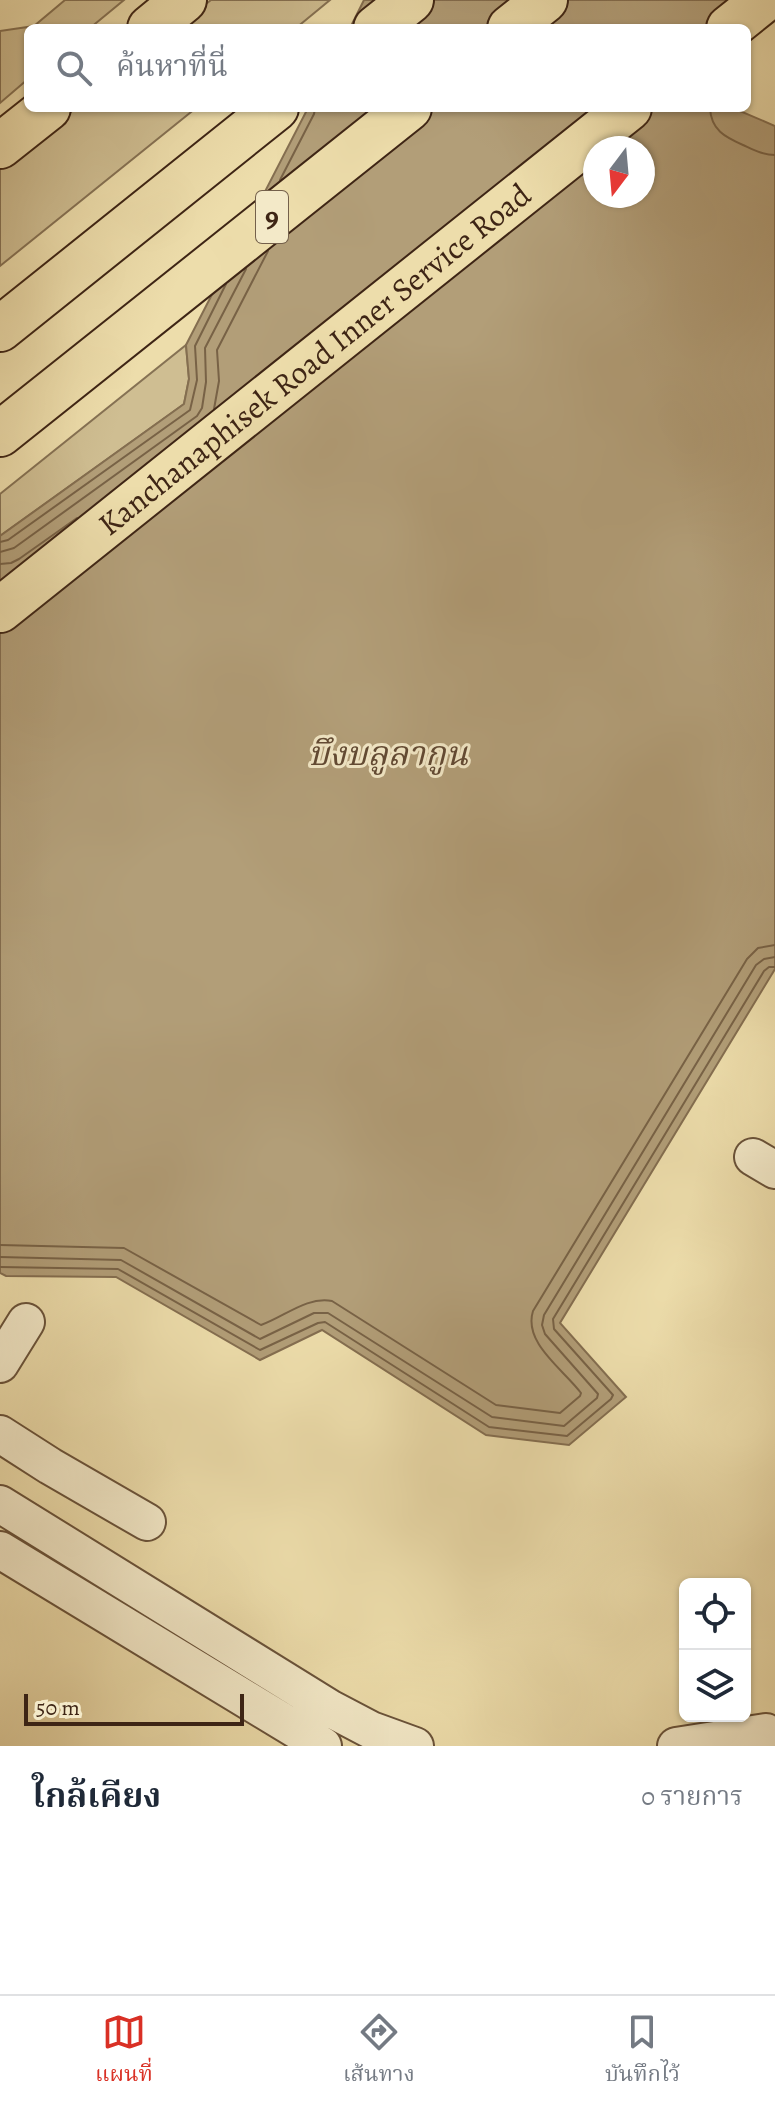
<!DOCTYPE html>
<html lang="th">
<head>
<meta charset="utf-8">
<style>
	:root { --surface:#fff; --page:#f6f6f7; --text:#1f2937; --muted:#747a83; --line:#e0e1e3; --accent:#d93025 }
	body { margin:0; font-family:Alegreya,"Noto Serif Thai",serif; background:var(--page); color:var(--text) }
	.controls { position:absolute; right:24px; bottom:24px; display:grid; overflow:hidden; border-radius:12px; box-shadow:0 2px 6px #0004 }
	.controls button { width:72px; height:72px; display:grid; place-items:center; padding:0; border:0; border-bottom:2px solid var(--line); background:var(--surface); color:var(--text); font:40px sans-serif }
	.compass { position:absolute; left:583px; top:136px; width:72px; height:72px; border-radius:50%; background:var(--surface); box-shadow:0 2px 6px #0004; rotate:196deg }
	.scale { position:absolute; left:24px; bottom:20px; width:220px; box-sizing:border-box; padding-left:8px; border:4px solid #3e2515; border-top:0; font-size:22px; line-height:28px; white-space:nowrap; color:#3e2515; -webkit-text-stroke:6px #f3e9c8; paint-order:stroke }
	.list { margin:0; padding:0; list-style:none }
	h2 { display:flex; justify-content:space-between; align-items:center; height:104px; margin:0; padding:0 32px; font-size:34px }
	h2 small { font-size:26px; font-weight:400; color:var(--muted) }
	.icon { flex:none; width:44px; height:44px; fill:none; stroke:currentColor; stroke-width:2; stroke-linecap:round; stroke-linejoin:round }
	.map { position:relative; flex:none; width:775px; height:1746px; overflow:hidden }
	.search { position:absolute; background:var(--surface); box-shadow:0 2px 6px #0004; left:24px; right:24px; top:24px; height:88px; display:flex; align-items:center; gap:20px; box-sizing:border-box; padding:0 28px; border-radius:12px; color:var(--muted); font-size:30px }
	.sheet { height:248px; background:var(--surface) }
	nav { display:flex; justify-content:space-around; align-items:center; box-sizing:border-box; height:112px; border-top:2px solid var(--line); background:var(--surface); font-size:22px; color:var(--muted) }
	nav a { display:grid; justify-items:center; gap:4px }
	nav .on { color:var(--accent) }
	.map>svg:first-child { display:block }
	.green { fill:#cfbe92; stroke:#867254; stroke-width:2 }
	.water { fill:#b29e78; stroke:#846e50; stroke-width:2; fill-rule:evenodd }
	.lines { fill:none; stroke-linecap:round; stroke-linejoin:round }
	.shore { stroke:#786246; stroke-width:2 }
	.minor-casing { stroke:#6a533a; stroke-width:40 }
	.major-casing { stroke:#3e2515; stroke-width:48 }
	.highway-casing { stroke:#3e2515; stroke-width:48 }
	.minor { stroke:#f3e9c8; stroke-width:36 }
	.major { stroke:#edddab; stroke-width:44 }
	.highway { stroke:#edddab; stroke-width:44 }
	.labels { text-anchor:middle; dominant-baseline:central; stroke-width:6; stroke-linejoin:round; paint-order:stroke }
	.shield { fill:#f3e9c8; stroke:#74604b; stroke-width:2 }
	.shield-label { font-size:30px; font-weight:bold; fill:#3e2515 }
	.street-label { font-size:32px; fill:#3e2515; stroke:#f3e9c8 }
	.water-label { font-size:34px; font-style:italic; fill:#614933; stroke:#f3e9c8 }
</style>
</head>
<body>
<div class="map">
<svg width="775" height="1746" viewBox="0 0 775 1746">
	<rect width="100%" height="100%" fill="#edddab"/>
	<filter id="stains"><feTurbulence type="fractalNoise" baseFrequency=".0025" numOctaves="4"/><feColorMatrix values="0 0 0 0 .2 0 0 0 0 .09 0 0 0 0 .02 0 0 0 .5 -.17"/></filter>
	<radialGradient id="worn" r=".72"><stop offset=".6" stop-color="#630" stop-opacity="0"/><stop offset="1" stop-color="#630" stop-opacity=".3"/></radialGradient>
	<!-- green -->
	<path class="green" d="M 65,0 L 124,0 L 90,28 L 28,28 L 28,79 L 0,103 L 0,31 L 34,26 Z
		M 211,0 L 330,0 L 296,28 L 176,28 Z
		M 76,108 L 196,108 L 0,266 L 0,168 Z
		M 186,345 L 189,379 L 184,404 L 0,536 L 0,494 Z"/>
	<!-- water -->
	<path class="water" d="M 364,0 L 747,0 L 747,28 L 350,28 Z
		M 308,108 L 733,108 L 775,126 L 775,969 L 560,1323 L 626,1397 L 569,1445 L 486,1435 L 322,1330 L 260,1360 L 116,1277 L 6,1276 L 0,1273 L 0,536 L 184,404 L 189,379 L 186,345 ZM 595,148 L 643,148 L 643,196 L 595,196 Z"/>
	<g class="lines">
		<!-- shore -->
		<path class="shore" d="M 710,108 C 711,130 725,137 743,145 C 754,150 763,155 775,155
			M 280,180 L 314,114 L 315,108
			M 214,409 L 219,381 L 217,350 L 268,251
			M 0,542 L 8,540 L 190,410 L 197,380 L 195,346 L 226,284
			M 0,552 L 14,548 L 197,416 L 202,408 L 206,382 L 205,348 L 246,269
			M 0,564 L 11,563 L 19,559 L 77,518
			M 0,1245 L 124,1248 L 261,1325 C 284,1317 307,1296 332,1301 L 496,1405 L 560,1413 L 580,1396 L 581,1393 C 563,1369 523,1343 533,1311 L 747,959 L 758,948 L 775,945
			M 0,1257 L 121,1260 L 260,1339 L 314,1313 L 328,1313 L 492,1417 L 564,1426 L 597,1398 L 598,1394 L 545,1334 L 542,1325 L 544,1315 L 756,965 L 764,959 L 775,957
			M 0,1267 L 118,1269 L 260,1350 L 318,1323 L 325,1322 L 489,1427 L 567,1436 L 611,1399 L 613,1395 L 554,1329 L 553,1319 L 764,971 L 769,967 L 775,967"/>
		<defs>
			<path id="minor" d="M 753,1157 L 775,1170
				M 0,1364 L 26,1322
				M 0,1434 L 50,1466 L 147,1522
				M 0,1504 L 331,1709 L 371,1730 L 415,1746
				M 0,1550 L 323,1746
				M 676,1746 L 766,1732"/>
			<g id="major">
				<path d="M 150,28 L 184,0"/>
				<path d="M 729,28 L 764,0"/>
				<path d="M 0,146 L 48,108"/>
				<path id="s1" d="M 0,610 L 629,108"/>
			</g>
			<path id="highway" d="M 376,28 L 411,0
				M 510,28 L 545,0
				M 0,329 L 276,108
				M 0,434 L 409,108"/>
		</defs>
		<!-- minor casing -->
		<use href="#minor" class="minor-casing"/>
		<!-- major casing -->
		<use href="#major" class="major-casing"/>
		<!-- highway casing -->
		<use href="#highway" class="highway-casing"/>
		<!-- minor -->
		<use href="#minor" class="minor"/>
		<!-- major -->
		<use href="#major" class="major"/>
		<!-- highway -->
		<use href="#highway" class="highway"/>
	</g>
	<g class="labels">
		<!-- shield labels -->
		<rect class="shield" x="256" y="191" width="32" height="52" rx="6"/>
		<g class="shield-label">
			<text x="272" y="217">9</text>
		</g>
		<!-- street labels -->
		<g class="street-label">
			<text stroke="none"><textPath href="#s1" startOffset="402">Kanchanaphisek Road Inner Service Road</textPath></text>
		</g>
		<!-- water labels -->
		<g class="water-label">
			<text x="388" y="753">บึงบลูลากูน</text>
		</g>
	</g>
	<rect width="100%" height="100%" filter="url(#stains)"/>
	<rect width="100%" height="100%" fill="url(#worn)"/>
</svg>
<div class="controls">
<button><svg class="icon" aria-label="locate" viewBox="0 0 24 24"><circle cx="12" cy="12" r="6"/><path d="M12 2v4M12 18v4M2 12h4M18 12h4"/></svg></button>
<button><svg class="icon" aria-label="layers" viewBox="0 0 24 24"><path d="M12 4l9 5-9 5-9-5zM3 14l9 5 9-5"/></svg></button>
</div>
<svg class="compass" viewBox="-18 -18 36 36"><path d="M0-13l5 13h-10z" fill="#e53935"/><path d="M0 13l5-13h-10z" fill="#747a83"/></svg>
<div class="scale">50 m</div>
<div class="search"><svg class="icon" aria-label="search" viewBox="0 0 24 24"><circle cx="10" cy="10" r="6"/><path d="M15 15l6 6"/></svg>ค้นหาที่นี่</div>
</div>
<section class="sheet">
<h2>ใกล้เคียง<small>0 รายการ</small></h2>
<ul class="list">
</ul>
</section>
<nav>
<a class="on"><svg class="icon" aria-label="map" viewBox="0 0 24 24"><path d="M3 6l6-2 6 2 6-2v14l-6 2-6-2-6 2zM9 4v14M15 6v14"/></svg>แผนที่</a>
<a><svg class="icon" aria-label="directions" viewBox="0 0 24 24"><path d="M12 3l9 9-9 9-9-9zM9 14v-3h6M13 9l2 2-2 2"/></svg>เส้นทาง</a>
<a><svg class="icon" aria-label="saved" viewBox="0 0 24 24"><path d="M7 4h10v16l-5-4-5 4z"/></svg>บันทึกไว้</a>
</nav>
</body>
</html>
